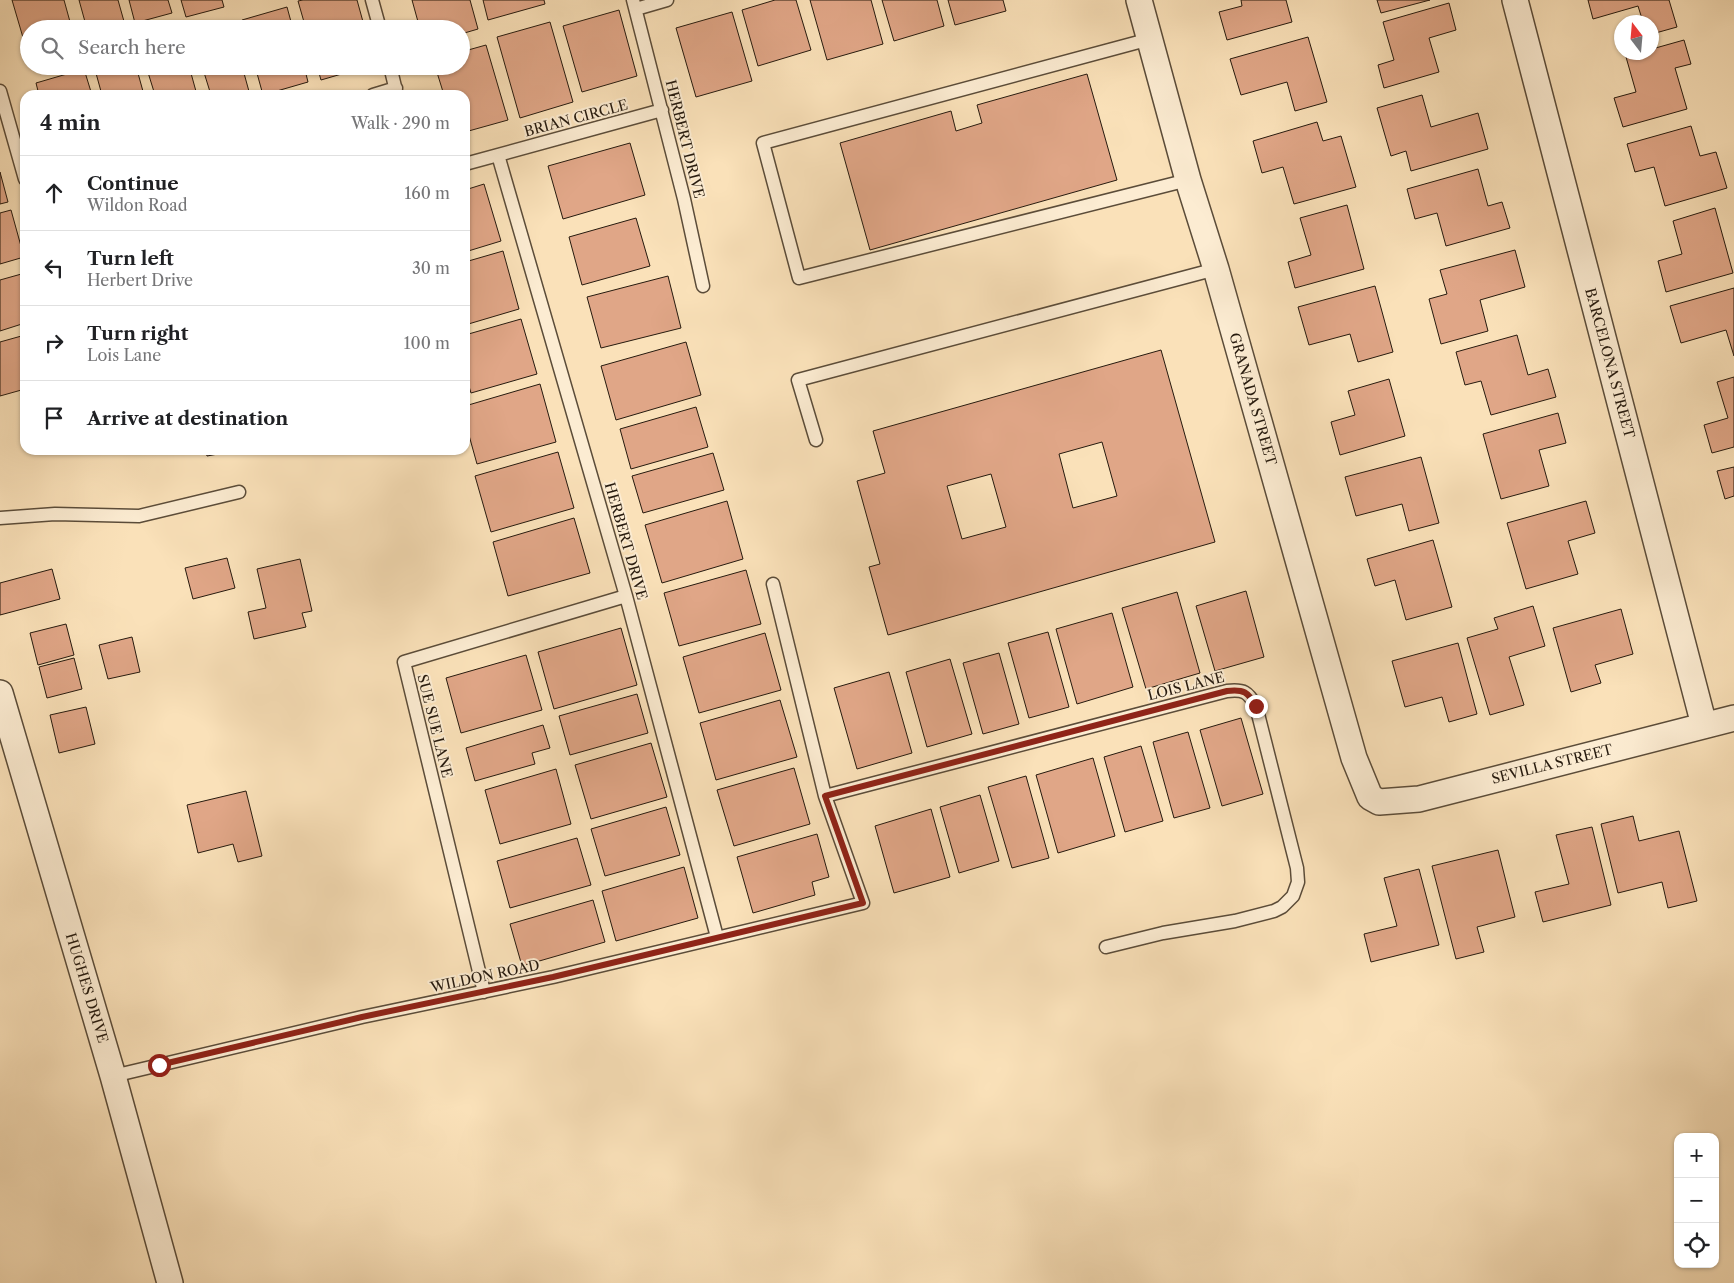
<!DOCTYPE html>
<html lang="en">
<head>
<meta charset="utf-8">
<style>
	:root { --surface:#fff; --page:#f2f2f2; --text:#202124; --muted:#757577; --line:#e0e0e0 }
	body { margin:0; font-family:"Libre Caslon Text",serif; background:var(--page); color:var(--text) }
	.controls { position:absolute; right:15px; bottom:15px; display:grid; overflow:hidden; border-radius:10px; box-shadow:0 1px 4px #0004 }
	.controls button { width:45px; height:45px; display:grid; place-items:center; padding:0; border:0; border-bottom:1px solid var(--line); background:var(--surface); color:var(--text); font:25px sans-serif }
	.compass { position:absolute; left:1614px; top:15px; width:45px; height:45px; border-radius:50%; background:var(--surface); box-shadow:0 1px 4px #0004; rotate:344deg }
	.stop { position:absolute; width:15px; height:15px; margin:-11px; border:4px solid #8f2418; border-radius:50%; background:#fff }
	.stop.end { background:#8f2418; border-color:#fff; box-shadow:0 1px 5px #0008 }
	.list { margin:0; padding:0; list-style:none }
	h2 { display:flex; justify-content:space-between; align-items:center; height:65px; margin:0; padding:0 20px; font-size:21px }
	h2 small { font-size:16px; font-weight:400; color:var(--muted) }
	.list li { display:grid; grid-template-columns:32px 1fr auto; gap:15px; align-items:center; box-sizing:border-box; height:75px; padding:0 20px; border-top:1px solid var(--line) }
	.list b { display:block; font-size:19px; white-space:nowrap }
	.list p { margin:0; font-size:16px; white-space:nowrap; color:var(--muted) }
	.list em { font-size:16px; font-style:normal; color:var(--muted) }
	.icon { flex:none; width:28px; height:28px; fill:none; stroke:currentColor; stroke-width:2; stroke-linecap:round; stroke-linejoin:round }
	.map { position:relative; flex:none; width:1734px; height:1283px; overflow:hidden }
	.search { position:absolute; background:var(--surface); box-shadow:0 1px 4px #0004; left:20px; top:20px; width:450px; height:55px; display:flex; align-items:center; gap:12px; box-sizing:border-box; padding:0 18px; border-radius:28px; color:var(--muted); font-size:19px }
	.panel { position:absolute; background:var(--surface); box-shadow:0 1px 4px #0004; left:20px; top:90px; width:450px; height:365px; border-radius:15px }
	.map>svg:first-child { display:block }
	.building { fill:#e0a687; stroke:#261a0e; fill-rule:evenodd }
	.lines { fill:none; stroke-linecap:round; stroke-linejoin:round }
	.service-casing { stroke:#5b4c39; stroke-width:15 }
	.minor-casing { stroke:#5b4c39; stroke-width:28 }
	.service { stroke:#fcecd2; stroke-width:12 }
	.minor { stroke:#fcecd2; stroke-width:25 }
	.route { stroke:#8f2418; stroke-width:6 }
	.labels { text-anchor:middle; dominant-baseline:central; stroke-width:4; stroke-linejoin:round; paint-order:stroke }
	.street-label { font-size:14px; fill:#261a0e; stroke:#fcecd2 }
</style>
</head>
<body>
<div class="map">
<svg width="1734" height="1283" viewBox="0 0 1734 1283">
	<rect width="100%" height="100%" fill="#fae1b9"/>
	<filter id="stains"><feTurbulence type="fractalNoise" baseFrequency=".004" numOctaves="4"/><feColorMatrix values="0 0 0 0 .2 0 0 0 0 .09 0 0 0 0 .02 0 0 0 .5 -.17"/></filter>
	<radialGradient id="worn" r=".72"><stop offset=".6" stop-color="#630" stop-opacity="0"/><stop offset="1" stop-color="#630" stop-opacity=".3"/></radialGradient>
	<!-- building -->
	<path class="building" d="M 12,0 L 64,0 L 72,29 L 29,29 L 29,58 Z
		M 79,0 L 118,0 L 125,25 L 113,29 L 87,29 Z
		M 129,0 L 168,0 L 172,13 L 135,23 Z
		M 181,0 L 222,0 L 224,7 L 186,17 Z
		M 303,0 L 357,0 L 365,29 L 306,29 L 298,1 Z
		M 412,0 L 470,0 L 478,29 L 461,34 L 461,29 L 420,29 Z
		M 483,0 L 544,0 L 545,4 L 488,20 Z
		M 775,0 L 796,0 L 811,50 L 758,66 L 742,10 Z
		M 810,0 L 871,0 L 883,44 L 827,60 Z
		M 882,0 L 937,0 L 944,26 L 894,41 Z
		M 948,0 L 1003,0 L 1006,11 L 955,25 Z
		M 1241,0 L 1286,0 L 1292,22 L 1227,40 L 1219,12 L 1242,6 Z
		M 1377,0 L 1430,0 L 1381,13 Z
		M 1588,0 L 1669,0 L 1677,27 L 1652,34 L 1652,22 L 1643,22 L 1638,6 L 1593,19 Z
		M 1449,3 L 1456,30 L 1429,38 L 1439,72 L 1384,88 L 1378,65 L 1394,60 L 1383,22 Z
		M 287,7 L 293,29 L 244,29 L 242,20 Z
		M 619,10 L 637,76 L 582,92 L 563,26 Z
		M 732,12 L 752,81 L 696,97 L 676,28 Z
		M 550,22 L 573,102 L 520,118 L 497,37 Z
		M 1308,37 L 1327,102 L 1295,111 L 1287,82 L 1241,95 L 1230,59 Z
		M 1684,40 L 1691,64 L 1675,68 L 1687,109 L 1623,127 L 1614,98 L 1636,92 L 1626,57 L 1641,52 L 1652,52 L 1652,49 Z
		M 486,45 L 508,120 L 465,132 L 465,95 L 444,95 L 435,66 L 461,66 L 461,52 Z
		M 94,66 L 136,66 L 144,95 L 102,95 Z
		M 146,66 L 189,66 L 197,95 L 155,95 Z
		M 202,66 L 242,66 L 250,95 L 211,95 Z
		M 255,66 L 304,66 L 308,82 L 263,95 Z
		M 317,66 L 369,66 L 321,80 Z
		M 84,69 L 92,95 L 39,95 L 36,83 Z
		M 1087,74 L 1117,180 L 870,250 L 840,143 L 951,111 L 956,131 L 982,123 L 977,105 Z
		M 1422,95 L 1431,127 L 1478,113 L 1488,149 L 1411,171 L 1406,151 L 1391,156 L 1377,108 Z
		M 1317,122 L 1323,141 L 1341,136 L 1356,187 L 1294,204 L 1283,167 L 1262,173 L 1253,141 Z
		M 1691,126 L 1700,156 L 1716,152 L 1727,188 L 1665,206 L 1654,167 L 1635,172 L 1627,144 Z
		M 630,143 L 645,195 L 563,219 L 548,166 Z
		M 1478,169 L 1488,206 L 1502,202 L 1510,228 L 1446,246 L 1437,213 L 1415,219 L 1407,189 Z
		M 0,172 L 8,202 L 0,204 Z
		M 484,184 L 501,241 L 465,252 L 465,190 Z
		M 1347,205 L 1364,269 L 1295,288 L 1288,262 L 1311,255 L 1300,218 Z
		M 1715,208 L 1733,273 L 1666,292 L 1658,261 L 1682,254 L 1673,221 Z
		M 11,210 L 24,257 L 0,264 L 0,213 Z
		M 636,218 L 650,266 L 582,285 L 569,237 Z
		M 1515,250 L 1525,287 L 1480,300 L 1488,331 L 1441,344 L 1429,299 L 1447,294 L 1440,270 Z
		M 503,251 L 519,309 L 465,325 L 465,262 Z
		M 25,273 L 25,323 L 0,331 L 0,280 Z
		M 668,276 L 681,328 L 601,348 L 587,297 Z
		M 1375,286 L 1393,352 L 1358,362 L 1350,334 L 1309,345 L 1298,307 Z
		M 1734,288 L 1734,356 L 1726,330 L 1681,343 L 1670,306 Z
		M 521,319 L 537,374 L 471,393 L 465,373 L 465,335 Z
		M 25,335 L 25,389 L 0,396 L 0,342 Z
		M 1517,335 L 1528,375 L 1548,369 L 1556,397 L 1491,415 L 1481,381 L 1465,385 L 1456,352 Z
		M 686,342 L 701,395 L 616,420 L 601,366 Z
		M 1161,350 L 1215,542 L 888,635 L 869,567 L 880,564 L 857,481 L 885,473 L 873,431 ZM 1102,442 L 1117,496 L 1073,508 L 1059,454 ZM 991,474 L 1006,527 L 962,539 L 947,486 Z
		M 1734,377 L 1734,447 L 1712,453 L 1704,425 L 1728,418 L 1717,382 Z
		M 1389,379 L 1405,436 L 1340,455 L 1331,422 L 1355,415 L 1348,391 Z
		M 540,384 L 556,442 L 477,464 L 465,421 L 465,406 Z
		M 696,407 L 708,447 L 631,469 L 620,429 Z
		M 1558,413 L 1566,443 L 1539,450 L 1549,486 L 1501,499 L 1483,434 Z
		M 205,450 L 240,450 L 207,456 Z
		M 558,452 L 574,508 L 491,532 L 475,476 Z
		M 713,453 L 724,490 L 643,513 L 632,476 Z
		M 1421,457 L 1439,523 L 1409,531 L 1402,504 L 1356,516 L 1345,477 Z
		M 1734,467 L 1734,496 L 1725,499 L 1717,471 Z
		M 727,501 L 743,559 L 662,583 L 645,525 Z
		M 1586,501 L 1595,533 L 1568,541 L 1578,574 L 1526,589 L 1507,523 Z
		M 574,518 L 590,573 L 508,596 L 493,542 Z
		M 1433,540 L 1452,607 L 1406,620 L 1395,580 L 1375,586 L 1367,559 Z
		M 227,558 L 235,588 L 193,599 L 185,568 Z
		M 300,559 L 312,611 L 302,613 L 306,627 L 254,639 L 248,612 L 266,608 L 257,569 Z
		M 52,569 L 60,599 L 0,615 L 0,583 Z
		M 746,570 L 761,624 L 679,646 L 664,593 Z
		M 1246,591 L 1264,657 L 1215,671 L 1196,606 Z
		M 1177,592 L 1200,673 L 1146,689 L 1122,608 Z
		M 1533,606 L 1545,646 L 1509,657 L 1524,705 L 1490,715 L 1467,638 L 1498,629 L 1494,618 Z
		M 1621,609 L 1633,654 L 1595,665 L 1601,683 L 1571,692 L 1553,628 Z
		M 1112,613 L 1133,687 L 1077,704 L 1056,629 Z
		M 66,624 L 74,655 L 38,665 L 30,633 Z
		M 621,628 L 637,685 L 554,709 L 538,652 Z
		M 1048,632 L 1069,707 L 1029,718 L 1008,643 Z
		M 765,633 L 781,690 L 699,713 L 683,657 Z
		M 132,637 L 140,672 L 108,679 L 99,645 Z
		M 1458,643 L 1477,714 L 1449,722 L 1442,697 L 1405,707 L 1392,661 Z
		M 999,653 L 1019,724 L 983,734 L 963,663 Z
		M 526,655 L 542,710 L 461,733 L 446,678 Z
		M 74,658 L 82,689 L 47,698 L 39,667 Z
		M 950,659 L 972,734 L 927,747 L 906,672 Z
		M 889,672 L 912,753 L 857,769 L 834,688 Z
		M 637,694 L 648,733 L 570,755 L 559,716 Z
		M 780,700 L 797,757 L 716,780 L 700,723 Z
		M 86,707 L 95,744 L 59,753 L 50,715 Z
		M 1241,718 L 1263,794 L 1222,806 L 1200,730 Z
		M 543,725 L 550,748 L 532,753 L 535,764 L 475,781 L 466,748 Z
		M 1188,732 L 1210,808 L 1174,818 L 1153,742 Z
		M 651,743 L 667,797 L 591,819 L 575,765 Z
		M 1141,746 L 1163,821 L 1125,832 L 1104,757 Z
		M 1093,758 L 1115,836 L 1058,853 L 1036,775 Z
		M 794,768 L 810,824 L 734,846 L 717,790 Z
		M 556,769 L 571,824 L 500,844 L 485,790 Z
		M 1026,776 L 1049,858 L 1012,868 L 988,787 Z
		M 246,791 L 262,856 L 238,862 L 233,844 L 198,853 L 187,805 Z
		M 980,795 L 999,861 L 959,873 L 940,807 Z
		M 666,807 L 680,855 L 605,876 L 591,829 Z
		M 931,809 L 950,877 L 894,893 L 875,826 Z
		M 1633,816 L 1639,841 L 1679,831 L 1697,901 L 1668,908 L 1662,882 L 1618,893 L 1601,824 Z
		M 1592,827 L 1611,905 L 1543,922 L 1535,892 L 1569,884 L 1556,835 Z
		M 817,834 L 829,877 L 812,882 L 815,895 L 753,913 L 737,857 Z
		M 577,838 L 591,885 L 510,908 L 497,861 Z
		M 1498,850 L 1515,917 L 1477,927 L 1484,952 L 1456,959 L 1432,866 Z
		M 684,867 L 698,918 L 616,941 L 602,891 Z
		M 1419,869 L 1439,945 L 1371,962 L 1364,934 L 1397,926 L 1384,878 Z
		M 593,900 L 605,942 L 522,966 L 510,924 Z"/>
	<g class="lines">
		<defs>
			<path id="service" d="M 372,0 L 380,29
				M 633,0 L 684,199 L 703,286
				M 636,9 L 667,0
				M 1150,39 L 763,143 L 799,278 L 1188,180
				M 390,66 L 397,95
				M 0,91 L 25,179
				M 373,95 L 396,88
				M 498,155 L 626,596 L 717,937
				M 465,164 L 662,110
				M 816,440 L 798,380 L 1216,269
				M 0,518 L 55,514 L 139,516 L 239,492
				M 825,796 L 1227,691 C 1244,689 1248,692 1256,706 L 1297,868 L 1298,882 L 1293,896 L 1282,907 L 1274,911 L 1235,921 L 1163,933 L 1106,947
				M 484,992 L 404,662 L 626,596
				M 113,1076 L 362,1017 L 553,977 L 863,903 L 825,796 L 773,584"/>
			<path id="minor" d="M 1139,0 L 1188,180 L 1216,269 L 1354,758 L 1370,797 L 1379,802 L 1419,799 L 1734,718
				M 1515,0 L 1704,725
				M 0,693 L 113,1076 L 170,1283"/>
		</defs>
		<!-- service casing -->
		<use href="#service" class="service-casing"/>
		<!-- minor casing -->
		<use href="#minor" class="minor-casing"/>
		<!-- service -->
		<use href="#service" class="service"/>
		<!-- minor -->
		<use href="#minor" class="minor"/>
	</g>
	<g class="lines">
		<!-- route -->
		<path class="route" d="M 159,1065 L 362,1017 L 553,977 L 863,903 L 825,796 L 1227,691 C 1244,689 1248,692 1256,706"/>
	</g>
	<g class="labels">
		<!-- street labels -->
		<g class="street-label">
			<text transform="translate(576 118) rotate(-15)">BRIAN CIRCLE</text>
			<text transform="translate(685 139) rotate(76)">HERBERT DRIVE</text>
			<text transform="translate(1610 363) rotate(75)">BARCELONA STREET</text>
			<text transform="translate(1253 399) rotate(74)">GRANADA STREET</text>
			<text transform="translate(626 541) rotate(74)">HERBERT DRIVE</text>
			<text transform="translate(1186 686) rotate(-14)">LOIS LANE</text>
			<text transform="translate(435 726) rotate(76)">SUE SUE LANE</text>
			<text transform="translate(1552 764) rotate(-14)">SEVILLA STREET</text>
			<text transform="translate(485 976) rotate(-12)">WILDON ROAD</text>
			<text transform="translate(87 988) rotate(73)">HUGHES DRIVE</text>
		</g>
	</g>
	<rect width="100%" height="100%" filter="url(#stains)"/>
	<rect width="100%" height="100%" fill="url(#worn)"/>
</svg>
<div class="controls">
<button>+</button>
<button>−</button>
<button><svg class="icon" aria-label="locate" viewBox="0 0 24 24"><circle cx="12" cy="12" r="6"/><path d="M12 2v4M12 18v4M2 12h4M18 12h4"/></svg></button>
</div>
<svg class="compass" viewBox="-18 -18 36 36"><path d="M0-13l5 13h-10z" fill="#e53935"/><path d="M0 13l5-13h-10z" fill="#757577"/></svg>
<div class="stop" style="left:159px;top:1065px"></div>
<div class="stop end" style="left:1256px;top:706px"></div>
<div class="search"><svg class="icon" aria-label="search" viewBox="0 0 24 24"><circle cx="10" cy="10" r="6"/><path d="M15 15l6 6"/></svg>Search here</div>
<section class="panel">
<h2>4 min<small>Walk · 290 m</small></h2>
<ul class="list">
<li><svg class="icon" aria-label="ahead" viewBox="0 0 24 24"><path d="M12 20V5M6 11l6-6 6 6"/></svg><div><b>Continue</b><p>Wildon Road</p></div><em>160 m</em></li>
<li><svg class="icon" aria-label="left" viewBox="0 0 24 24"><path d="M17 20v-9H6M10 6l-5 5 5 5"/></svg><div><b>Turn left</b><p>Herbert Drive</p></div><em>30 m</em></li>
<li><svg class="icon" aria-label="right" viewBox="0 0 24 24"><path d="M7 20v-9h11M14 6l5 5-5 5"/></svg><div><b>Turn right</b><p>Lois Lane</p></div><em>100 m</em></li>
<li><svg class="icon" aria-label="arrive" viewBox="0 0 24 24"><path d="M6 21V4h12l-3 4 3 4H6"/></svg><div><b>Arrive at destination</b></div></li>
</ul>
</section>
</div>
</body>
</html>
